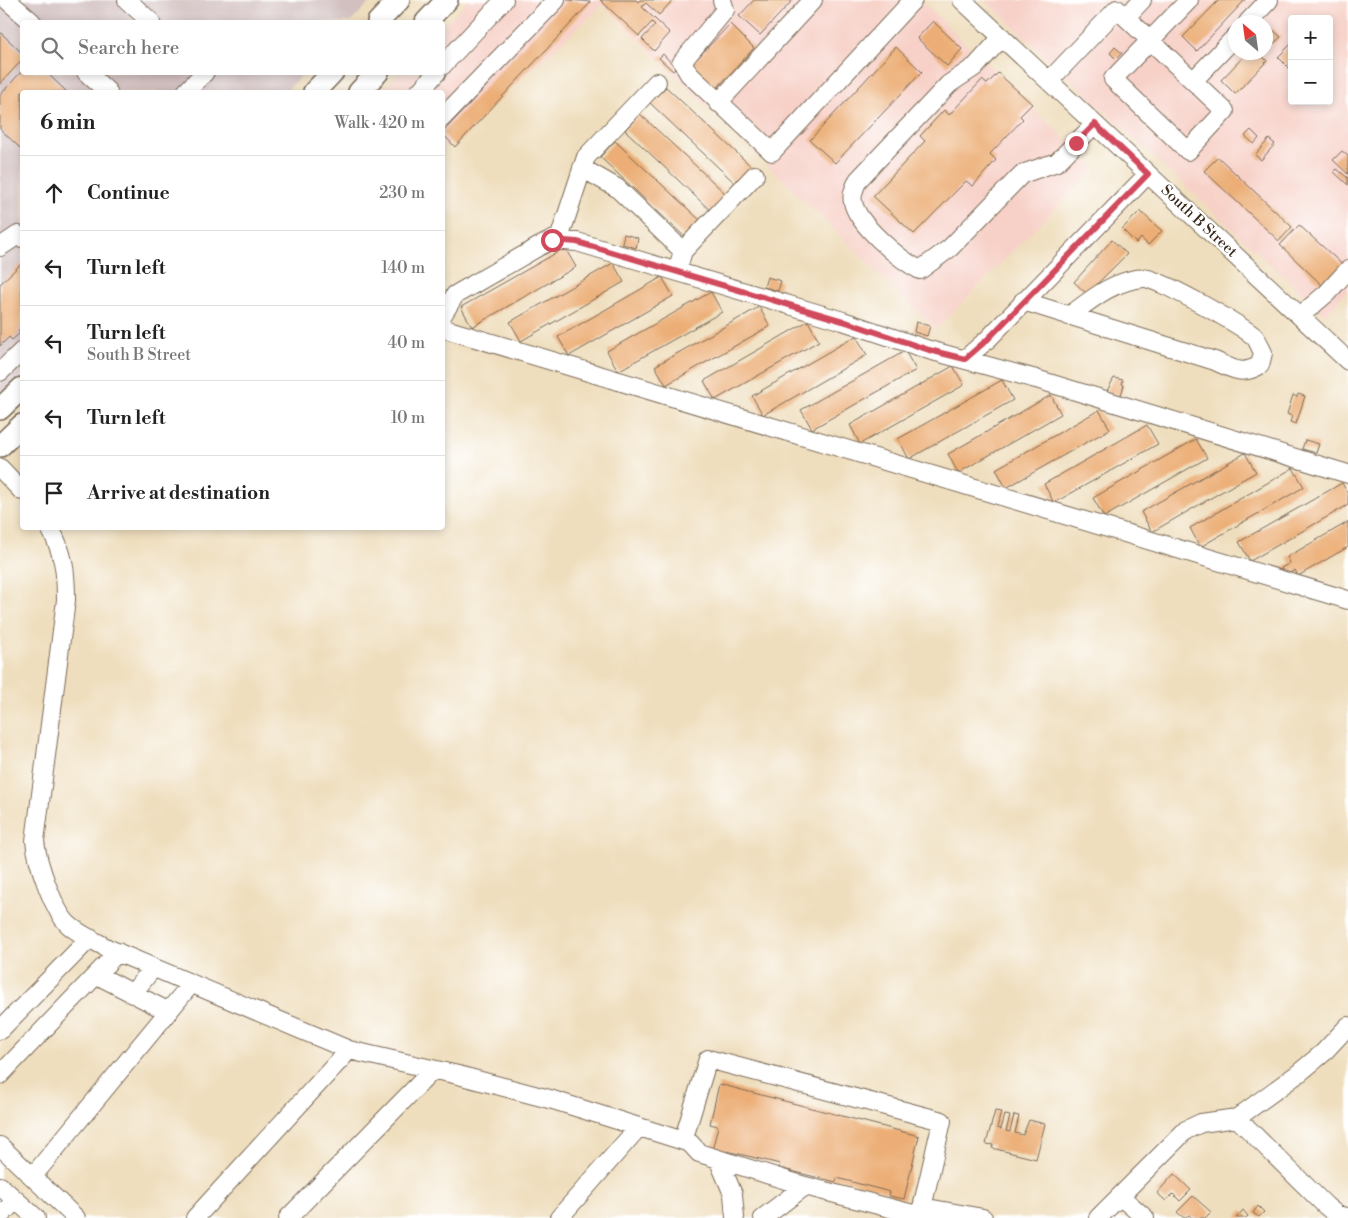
<!DOCTYPE html>
<html lang="en">
<head>
<meta charset="utf-8">
<style>
	:root { --surface:#fff; --page:#f6f6f6; --text:#222; --muted:#767676; --line:#e0e0e0 }
	body { margin:0; font-family:"Libre Bodoni",serif; background:var(--page); color:var(--text) }
	.controls { position:absolute; right:15px; top:15px; display:grid; overflow:hidden; border-radius:5px; box-shadow:0 2px 8px #0003 }
	.controls button { width:45px; height:45px; display:grid; place-items:center; padding:0; border:0; border-bottom:1px solid var(--line); background:var(--surface); color:var(--text); font:25px sans-serif }
	.compass { position:absolute; left:1228px; top:15px; width:45px; height:45px; border-radius:50%; background:var(--surface); box-shadow:0 2px 8px #0003; rotate:331deg }
	.stop { position:absolute; width:15px; height:15px; margin:-11px; border:4px solid #d1495b; border-radius:50%; background:#fff }
	.stop.end { background:#d1495b; border-color:#fff; box-shadow:0 1px 5px #0008 }
	.list { margin:0; padding:0; list-style:none }
	h2 { display:flex; justify-content:space-between; align-items:center; height:65px; margin:0; padding:0 20px; font-size:21px }
	h2 small { font-size:16px; font-weight:400; color:var(--muted) }
	.list li { display:grid; grid-template-columns:32px 1fr auto; gap:15px; align-items:center; box-sizing:border-box; height:75px; padding:0 20px; border-top:1px solid var(--line) }
	.list b { display:block; font-size:19px; white-space:nowrap }
	.list p { margin:0; font-size:16px; white-space:nowrap; color:var(--muted) }
	.list em { font-size:16px; font-style:normal; color:var(--muted) }
	.icon { flex:none; width:28px; height:28px; fill:none; stroke:currentColor; stroke-width:2; stroke-linecap:round; stroke-linejoin:round }
	.map { position:relative; flex:none; width:1348px; height:1218px; overflow:hidden }
	.search { position:absolute; background:var(--surface); box-shadow:0 2px 8px #0003; left:20px; top:20px; width:425px; height:55px; display:flex; align-items:center; gap:12px; box-sizing:border-box; padding:0 18px; border-radius:5px; color:var(--muted); font-size:19px }
	.panel { position:absolute; background:var(--surface); box-shadow:0 2px 8px #0003; left:20px; top:90px; width:425px; height:440px; border-radius:5px }
	.map>svg:first-child { display:block }
	.built { fill:#f7d1c8; fill-rule:evenodd }
	.industrial { fill:#d2bfc0 }
	.building { fill:#ecae76 }
	.lines { fill:none; stroke-linecap:round; stroke-linejoin:round }
	.minor-casing { stroke:#7a6956; stroke-width:20 }
	.major-casing { stroke:#7a6956; stroke-width:24 }
	.minor { stroke:#fff; stroke-width:18 }
	.major { stroke:#fff; stroke-width:21 }
	.route { stroke:#d1495b; stroke-width:6 }
	.labels { text-anchor:middle; dominant-baseline:central; stroke-width:4.5; stroke-linejoin:round; paint-order:stroke }
	.street-label { font-size:15px; fill:#3b2a1e; stroke:#fff }
</style>
</head>
<body>
<div class="map">
<svg width="1348" height="1218" viewBox="0 0 1348 1218">
	<rect width="100%" height="100%" fill="#fff"/>
	<filter id="ink" filterUnits="userSpaceOnUse"><feTurbulence type="fractalNoise" baseFrequency=".02" numOctaves="2"/><feDisplacementMap in="SourceGraphic" scale="10" xChannelSelector="R" yChannelSelector="G"/><feConvolveMatrix kernelMatrix="1 2 1 2 8 2 1 2 1" color-interpolation-filters="sRGB"/></filter>
	<filter id="wash" filterUnits="userSpaceOnUse"><feTurbulence type="fractalNoise" baseFrequency=".0096" numOctaves="4" result="noise"/><feDisplacementMap in="SourceGraphic" scale="20" xChannelSelector="R" yChannelSelector="G"/><feGaussianBlur stdDeviation="1.12" result="paint"/><feColorMatrix in="noise" values="0 0 0 0 0 0 0 0 0 0 0 0 0 0 0 0 0 1.4 0 .05"/><feComposite in="paint" operator="in"/></filter>
	<g filter="url(#wash)">
		<rect width="100%" height="100%" fill="#efdebd"/>
		<!-- built -->
		<path class="built" d="M 468,0 L 921,0 L 1095,168 L 936,329 L 603,5 L 443,149 L 442,92 L 381,92 L 400,73 L 442,72 L 443,27 Z
			M 984,0 L 1348,0 L 1348,290 L 1325,315 ZM 1292,19 L 1329,19 L 1329,101 L 1292,101 ZM 1236,22 L 1266,22 L 1266,52 L 1236,52 Z"/>
		<!-- industrial -->
		<path class="industrial" d="M 0,0 L 372,0 L 351,22 L 22,22 L 22,72 L 304,73 L 285,92 L 22,92 L 22,374 L 0,398 Z"/>
		<g id="blocks">
			<!-- building -->
			<path class="building" d="M 567,0 L 591,2 L 455,147 L 442,133 Z
				M 600,0 L 636,0 L 638,2 L 640,0 L 673,0 L 659,15 L 646,3 L 642,7 L 670,33 L 654,51 L 642,39 L 655,25 L 652,22 L 639,36 Z
				M 754,0 L 793,0 L 760,35 L 739,16 Z
				M 1219,0 L 1245,0 L 1197,51 L 1183,37 Z
				M 933,21 L 962,49 L 947,66 L 917,38 Z
				M 730,24 L 754,48 L 715,90 L 690,66 Z
				M 1271,28 L 1281,37 L 1273,44 L 1266,37 Z
				M 0,32 L 22,53 L 22,60 L 0,84 Z
				M 1292,43 L 1292,69 L 1291,70 L 1278,57 Z
				M 896,47 L 922,72 L 835,163 L 810,140 Z
				M 1115,47 L 1122,53 L 1116,59 L 1110,53 Z
				M 1248,52 L 1258,52 L 1267,61 L 1235,94 L 1221,80 Z
				M 663,54 L 676,68 L 673,71 L 659,58 Z
				M 21,72 L 46,72 L 67,92 L 22,92 L 22,146 L 20,148 L 0,129 L 0,95 Z
				M 998,73 L 1032,104 L 1020,116 L 1023,119 L 990,154 L 996,160 L 973,186 L 966,181 L 914,234 L 873,196 L 925,141 L 920,136 L 944,110 L 949,115 L 982,80 L 987,84 Z
				M 666,87 L 753,168 L 737,185 L 650,103 Z
				M 640,114 L 727,195 L 712,212 L 625,130 Z
				M 1251,130 L 1259,138 L 1254,144 L 1245,136 Z
				M 1269,139 L 1275,144 L 1261,160 L 1255,155 Z
				M 615,141 L 702,222 L 687,239 L 600,157 Z
				M 1342,151 L 1348,156 L 1348,174 L 1333,160 Z
				M 1218,157 L 1292,227 L 1279,241 L 1204,171 Z
				M 1337,169 L 1348,178 L 1348,185 L 1334,172 Z
				M 1140,211 L 1162,231 L 1148,245 L 1141,238 L 1136,243 L 1122,229 Z
				M 1299,225 L 1344,266 L 1324,287 L 1280,245 Z
				M 624,234 L 638,238 L 636,248 L 622,244 Z
				M 1112,240 L 1127,254 L 1087,294 L 1074,282 Z
				M 565,248 L 576,267 L 472,327 L 461,307 Z
				M 22,263 L 22,326 L 18,331 L 20,333 L 12,340 L 9,337 L 0,346 L 0,284 Z
				M 613,263 L 624,282 L 521,341 L 510,322 Z
				M 662,277 L 673,296 L 569,356 L 558,337 Z
				M 767,277 L 781,281 L 778,291 L 764,287 Z
				M 711,292 L 722,312 L 618,371 L 607,351 Z
				M 759,307 L 770,326 L 666,385 L 655,366 Z
				M 808,321 L 819,341 L 715,400 L 704,381 Z
				M 916,322 L 930,326 L 927,336 L 914,332 Z
				M 856,336 L 867,355 L 763,415 L 752,396 Z
				M 905,351 L 916,370 L 812,429 L 801,410 Z
				M 953,366 L 964,385 L 860,444 L 850,425 Z
				M 1114,378 L 1123,380 L 1122,384 L 1124,385 L 1121,395 L 1107,391 Z
				M 1002,380 L 1013,400 L 909,459 L 898,439 Z
				M 1298,394 L 1305,396 L 1296,424 L 1290,422 L 1292,416 L 1287,414 L 1293,395 L 1297,397 Z
				M 1051,395 L 1061,414 L 958,473 L 948,454 Z
				M 1099,410 L 1110,429 L 1006,488 L 996,469 Z
				M 1147,425 L 1158,444 L 1054,503 L 1044,484 Z
				M 1196,439 L 1207,458 L 1104,517 L 1093,498 Z
				M 1305,440 L 1319,444 L 1316,453 L 1302,449 Z
				M 1245,453 L 1256,472 L 1152,532 L 1141,512 Z
				M 1293,468 L 1304,487 L 1200,547 L 1190,528 Z
				M 1342,483 L 1348,494 L 1348,505 L 1250,561 L 1239,542 Z
				M 1348,522 L 1348,547 L 1298,576 L 1295,570 L 1286,575 L 1281,568 L 1290,563 L 1287,557 Z
				M 719,1084 L 919,1136 L 904,1199 L 889,1196 L 890,1192 L 837,1178 L 836,1182 L 779,1168 L 780,1164 L 727,1151 L 726,1154 L 712,1151 L 718,1126 L 710,1124 Z
				M 995,1111 L 1001,1112 L 997,1128 L 1001,1129 L 1005,1115 L 1010,1116 L 1006,1131 L 1010,1132 L 1014,1115 L 1019,1116 L 1015,1133 L 1023,1135 L 1029,1120 L 1045,1124 L 1036,1159 L 992,1148 L 993,1145 L 986,1144 Z
				M 1174,1174 L 1191,1190 L 1180,1201 L 1173,1194 L 1166,1201 L 1157,1193 Z
				M 1193,1196 L 1211,1212 L 1205,1218 L 1192,1218 L 1189,1215 L 1184,1218 L 1177,1212 Z
				M 1258,1206 L 1264,1212 L 1259,1217 L 1253,1213 Z
				M 1243,1210 L 1248,1216 L 1246,1218 L 1236,1218 Z"/>
		</g>
	</g>
	<g filter="url(#ink)">
		<use href="#blocks" fill-opacity="0" stroke="#7a6956" stroke-width="1"/>
		<g class="lines">
			<defs>
				<path id="minor" d="M 7,0 L 32,22
					M 127,0 L 151,22
					M 722,0 L 725,10 L 682,62 L 689,74 L 772,152 L 913,0
					M 962,0 L 1348,361
					M 1126,17 L 1142,0
					M 1248,22 L 1269,0
					M 1002,37 L 976,66 L 949,84 L 858,180 C 855,187 851,194 853,202 C 857,224 900,260 920,270 L 950,248 L 1022,174 L 1057,162 L 1095,124
					M 442,66 L 504,0
					M 86,72 L 108,92
					M 1049,81 L 1117,9 C 1153,43 1189,77 1225,111 L 1188,151 L 1113,79 L 1189,0
					M 1193,81 L 1236,36
					M 186,92 L 205,72
					M 419,92 L 437,72
					M 718,103 L 813,0
					M 442,118 L 556,0
					M 582,168 L 617,188 L 683,251
					M 559,239 L 586,157 L 657,82
					M 0,247 L 18,235 L 22,238
					M 680,261 L 683,251 L 755,175
					M 1023,301 L 1215,361 C 1233,369 1241,376 1260,365 L 1263,353 C 1260,347 1257,337 1251,334 C 1238,324 1155,276 1143,278 C 1113,281 1093,298 1069,316
					M 442,316 L 455,295 L 538,247 L 552,240 L 577,242 L 843,321 L 929,350 L 1036,379 L 1348,474
					M 1300,316 L 1327,293 L 1348,270
					M 442,328 L 1348,600
					M 965,359 L 988,339 L 1148,174
					M 0,372 L 22,351
					M 0,468 L 22,491
					M 50,528 C 64,554 66,571 66,600 L 35,841 C 37,862 54,913 70,926 C 81,935 95,941 107,948 L 349,1050 L 458,1075 L 553,1100 L 690,1143 L 699,1153 L 805,1186 L 913,1214 L 933,1209 L 983,1218
					M 97,975 L 169,1012
					M 132,994 L 153,968
					M 0,1030 L 90,938
					M 0,1075 L 118,952
					M 1237,1118 L 1326,1206 L 1337,1215 L 1348,1217
					M 683,1141 L 708,1059 L 942,1121 L 921,1212
					M 0,1146 L 76,1218
					M 718,1159 L 733,1194 L 735,1218
					M 33,1176 L 191,984
					M 0,1186 L 36,1218
					M 1120,1196 L 1145,1218
					M 0,1216 L 16,1200
					M 195,1218 L 349,1050
					M 288,1218 L 433,1070
					M 559,1218 L 638,1128
					M 763,1218 L 805,1186
					M 1098,1218 L 1186,1130 L 1201,1123 L 1237,1118 L 1299,1073 L 1323,1053 L 1348,1026"/>
				<path id="major" d="M 378,22 L 399,0
					M 426,22 L 447,0
					M 314,92 L 333,72
					M 359,92 L 378,72
					M 0,409 L 22,388
					M 0,446 L 22,425"/>
			</defs>
			<!-- minor casing -->
			<use href="#minor" class="minor-casing"/>
			<!-- major casing -->
			<use href="#major" class="major-casing"/>
			<!-- minor -->
			<use href="#minor" class="minor"/>
			<!-- major -->
			<use href="#major" class="major"/>
		</g>
	</g>
	<g class="lines" filter="url(#ink)">
		<!-- route -->
		<path class="route" d="M 552,240 L 577,242 L 843,321 L 929,350 L 965,359 L 988,339 L 1148,174 L 1095,124 L 1076,143"/>
	</g>
	<g class="labels">
		<!-- street labels -->
		<g class="street-label">
			<text transform="translate(1199 221) rotate(43)">South B Street</text>
		</g>
	</g>
</svg>
<div class="controls">
<button>+</button>
<button>−</button>
</div>
<svg class="compass" viewBox="-18 -18 36 36"><path d="M0-13l5 13h-10z" fill="#e53935"/><path d="M0 13l5-13h-10z" fill="#767676"/></svg>
<div class="stop" style="left:552px;top:240px"></div>
<div class="stop end" style="left:1076px;top:143px"></div>
<div class="search"><svg class="icon" aria-label="search" viewBox="0 0 24 24"><circle cx="10" cy="10" r="6"/><path d="M15 15l6 6"/></svg>Search here</div>
<section class="panel">
<h2>6 min<small>Walk · 420 m</small></h2>
<ul class="list">
<li><svg class="icon" aria-label="ahead" viewBox="0 0 24 24"><path d="M12 20V5M6 11l6-6 6 6"/></svg><div><b>Continue</b></div><em>230 m</em></li>
<li><svg class="icon" aria-label="left" viewBox="0 0 24 24"><path d="M17 20v-9H6M10 6l-5 5 5 5"/></svg><div><b>Turn left</b></div><em>140 m</em></li>
<li><svg class="icon" aria-label="left" viewBox="0 0 24 24"><path d="M17 20v-9H6M10 6l-5 5 5 5"/></svg><div><b>Turn left</b><p>South B Street</p></div><em>40 m</em></li>
<li><svg class="icon" aria-label="left" viewBox="0 0 24 24"><path d="M17 20v-9H6M10 6l-5 5 5 5"/></svg><div><b>Turn left</b></div><em>10 m</em></li>
<li><svg class="icon" aria-label="arrive" viewBox="0 0 24 24"><path d="M6 21V4h12l-3 4 3 4H6"/></svg><div><b>Arrive at destination</b></div></li>
</ul>
</section>
</div>
</body>
</html>
